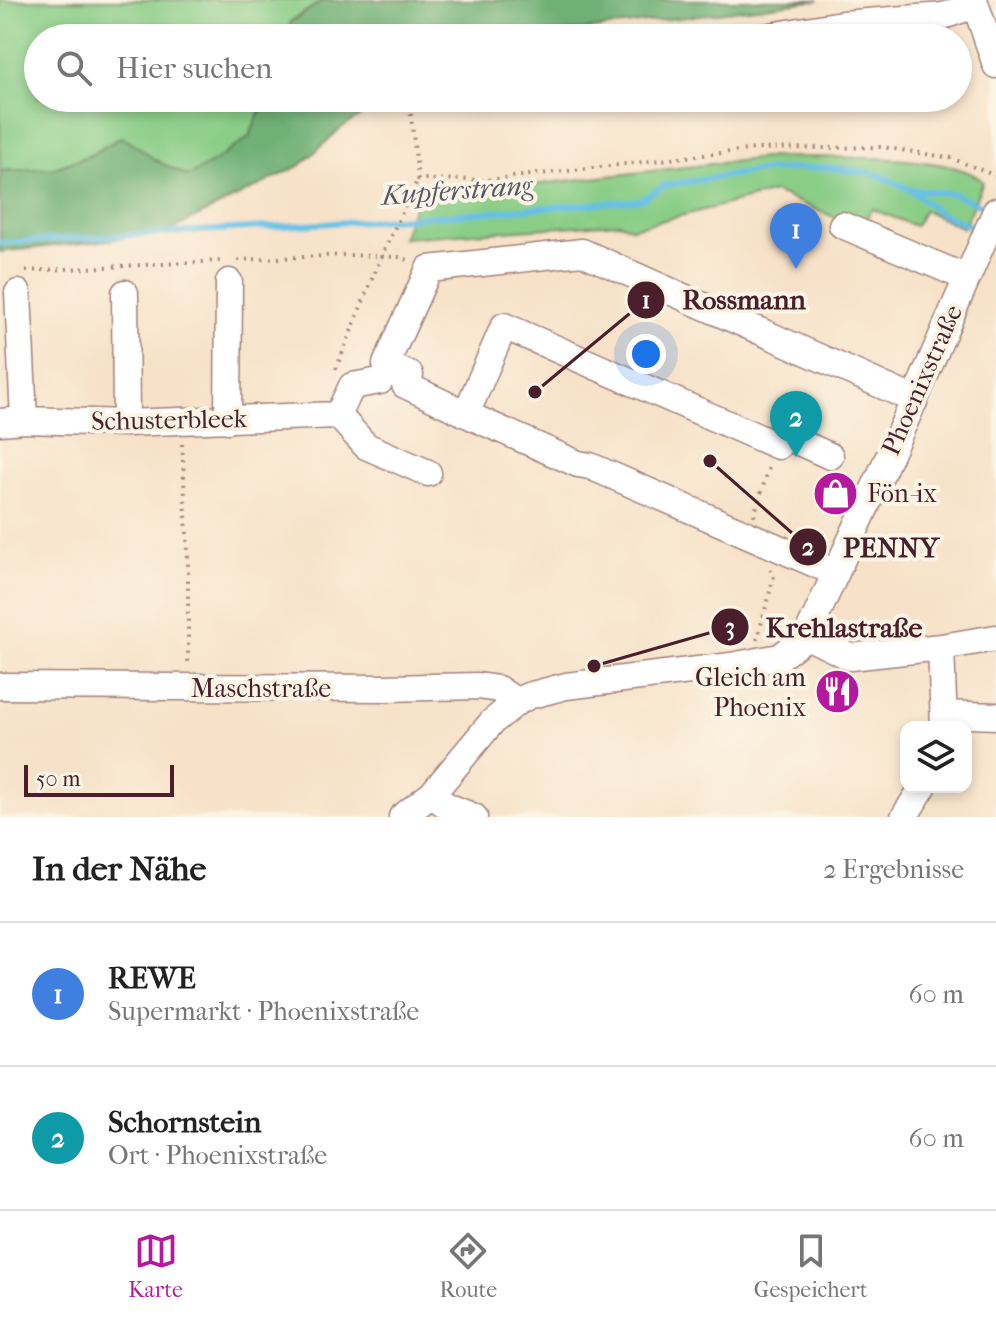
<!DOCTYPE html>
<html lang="de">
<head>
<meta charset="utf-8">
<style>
	:root { --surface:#fff; --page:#f2f2f2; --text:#222; --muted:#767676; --line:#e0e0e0; --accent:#b5179e }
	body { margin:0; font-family:"IM FELL French Canon",serif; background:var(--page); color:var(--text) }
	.controls { position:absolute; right:24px; bottom:24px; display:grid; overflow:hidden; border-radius:16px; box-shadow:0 4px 12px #0003 }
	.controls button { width:72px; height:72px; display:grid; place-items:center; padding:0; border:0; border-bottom:2px solid var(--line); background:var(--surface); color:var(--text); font:40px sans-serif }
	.scale { position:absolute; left:24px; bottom:20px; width:150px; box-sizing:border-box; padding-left:8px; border:4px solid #4a1f2b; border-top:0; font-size:22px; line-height:28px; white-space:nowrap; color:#4a1f2b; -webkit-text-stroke:6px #fcf5e5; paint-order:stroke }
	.you { position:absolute; left:646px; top:354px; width:28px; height:28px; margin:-20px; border:6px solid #fff; border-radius:50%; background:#1a73e8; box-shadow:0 0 0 12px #1a73e833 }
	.badge { display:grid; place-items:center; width:52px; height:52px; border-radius:50%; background:var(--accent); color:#fff; font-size:26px; font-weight:700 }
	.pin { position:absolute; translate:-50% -66px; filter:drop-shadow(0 2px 4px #0008) }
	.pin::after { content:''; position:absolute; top:42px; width:28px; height:24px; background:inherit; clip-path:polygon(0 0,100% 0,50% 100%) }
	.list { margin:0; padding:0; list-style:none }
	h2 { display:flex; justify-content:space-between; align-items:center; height:104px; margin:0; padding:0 32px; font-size:34px }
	h2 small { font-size:26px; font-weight:400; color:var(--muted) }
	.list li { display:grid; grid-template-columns:52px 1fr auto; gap:24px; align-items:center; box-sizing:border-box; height:144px; padding:0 32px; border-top:2px solid var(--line) }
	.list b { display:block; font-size:30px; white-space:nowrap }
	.list p { margin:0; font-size:26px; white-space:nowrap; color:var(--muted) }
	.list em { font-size:26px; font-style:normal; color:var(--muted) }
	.icon { flex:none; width:44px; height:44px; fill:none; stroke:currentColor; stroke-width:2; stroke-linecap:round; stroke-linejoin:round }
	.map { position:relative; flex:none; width:996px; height:817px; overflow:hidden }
	.search { position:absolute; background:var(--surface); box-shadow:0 4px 12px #0003; left:24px; right:24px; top:24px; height:88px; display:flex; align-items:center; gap:20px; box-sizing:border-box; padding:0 28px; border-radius:44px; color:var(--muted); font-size:30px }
	.sheet { height:392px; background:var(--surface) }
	nav { display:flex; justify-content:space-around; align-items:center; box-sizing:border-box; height:112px; border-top:2px solid var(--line); background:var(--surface); font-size:22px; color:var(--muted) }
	nav a { display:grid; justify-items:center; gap:4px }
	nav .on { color:var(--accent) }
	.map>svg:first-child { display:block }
	.green { fill:#8acd87; stroke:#6a7659; stroke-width:2 }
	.forest { fill:#6fb074; stroke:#5c6850; stroke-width:2 }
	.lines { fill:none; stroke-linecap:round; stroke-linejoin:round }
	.stream { stroke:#67c0e5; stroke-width:6 }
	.minor-casing { stroke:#a0807a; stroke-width:29 }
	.path { stroke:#a0807a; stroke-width:4; stroke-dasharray:2 6; stroke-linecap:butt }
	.minor { stroke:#fff; stroke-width:26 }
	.labels { text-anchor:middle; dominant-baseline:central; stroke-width:8; stroke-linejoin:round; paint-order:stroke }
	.street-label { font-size:26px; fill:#4a1f2b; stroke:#fcf5e5 }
	.poi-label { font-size:26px; fill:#4a1f2b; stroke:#fcf5e5; text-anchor:start }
	.water-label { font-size:28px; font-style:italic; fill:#54576c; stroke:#fcf5e5 }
	.leader { fill:none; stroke:#4a1f2b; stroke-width:3 }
	.callout-dot { fill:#4a1f2b; stroke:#fcf5e5; stroke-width:3 }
	.mark-label { font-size:24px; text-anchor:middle; font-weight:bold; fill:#fff }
	.callout-label { font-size:28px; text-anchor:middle; font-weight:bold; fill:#4a1f2b; stroke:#fcf5e5; stroke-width:8; stroke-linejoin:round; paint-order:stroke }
</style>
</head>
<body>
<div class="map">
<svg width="996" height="817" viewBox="0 0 996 817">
	<rect width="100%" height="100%" fill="#fcf5e5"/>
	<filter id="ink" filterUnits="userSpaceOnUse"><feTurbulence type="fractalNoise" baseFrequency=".0125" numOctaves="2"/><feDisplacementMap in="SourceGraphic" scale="16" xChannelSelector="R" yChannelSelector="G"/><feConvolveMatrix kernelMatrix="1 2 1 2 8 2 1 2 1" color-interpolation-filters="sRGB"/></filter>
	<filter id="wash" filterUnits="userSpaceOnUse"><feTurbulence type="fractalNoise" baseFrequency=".006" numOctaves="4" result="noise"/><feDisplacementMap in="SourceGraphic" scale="32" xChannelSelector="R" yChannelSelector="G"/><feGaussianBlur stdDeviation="1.8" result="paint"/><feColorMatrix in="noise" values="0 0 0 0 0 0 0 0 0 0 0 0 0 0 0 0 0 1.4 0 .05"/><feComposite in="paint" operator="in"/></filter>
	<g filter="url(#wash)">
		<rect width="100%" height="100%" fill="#f7e2c9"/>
		<!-- green -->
		<path class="green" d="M 0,0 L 324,0 L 291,21 L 287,38 L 38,38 L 38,98 L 266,98 L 249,137 L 215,161 L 188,177 L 155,160 L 137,146 L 121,137 L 91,155 L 54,168 L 0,171 Z
			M 772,157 C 813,158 960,152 983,182 L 963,228 L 924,210 L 915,226 L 872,209 L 860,228 L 774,192 L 633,228 L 619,223 L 402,238 L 422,186 L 514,187 Z"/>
		<!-- forest -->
		<path class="forest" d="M 324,0 L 819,0 L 594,29 L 496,38 L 287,38 L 291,22 Z
			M 266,98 L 390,98 L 341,128 L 301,165 L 171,230 L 101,241 L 0,252 L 0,171 L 55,168 L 91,155 L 121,137 L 137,146 L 155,160 L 188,176 L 215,161 L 249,137 Z"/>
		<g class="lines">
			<!-- stream -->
			<path class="stream" d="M 909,189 L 940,213 L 982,231
				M 0,243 L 383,220 L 640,200 L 666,185 L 758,171 L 825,167 L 876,174 L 909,189 L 954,194 L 991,210"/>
		</g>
	</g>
	<g filter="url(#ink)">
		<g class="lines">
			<defs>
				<path id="minor" d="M 974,0 L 996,65
					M 758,38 L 842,24 L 943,16 L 975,5
					M 842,225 L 967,278
					M 18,293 L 24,420
					M 125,293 L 126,423
					M 466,414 L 504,326 L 778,446 L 783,435 L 830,456
					M 338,415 L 352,386 L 380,381
					M 228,420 L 229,282
					M 0,422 L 24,420 L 126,423 L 338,415 L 366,446 L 428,473
					M 836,573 L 590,466 L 578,464 L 477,419 L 405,385 L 410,375 L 386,364 L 429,269 L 582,252 L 915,400
					M 807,636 L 850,657 L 941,647 L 996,638
					M 941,647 L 944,727
					M 0,686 L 384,688 L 478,686 L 498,689 L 517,702
					M 944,714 L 996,716
					M 432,794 L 447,806 L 474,817
					M 402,817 L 432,794 L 492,722 L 517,702 L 528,696 L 566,686 L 731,666 L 780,657 L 807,636 L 910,410 L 996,211
					M 904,817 L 923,787"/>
			</defs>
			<!-- minor casing -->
			<use href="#minor" class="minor-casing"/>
			<!-- path -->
			<path class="path" d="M 409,98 L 418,179 L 487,180 L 756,149 L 882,147 L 951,158 L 996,176
				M 238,260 L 344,255 L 400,257 L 408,260
				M 26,271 L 221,261
				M 336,369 L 381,257 L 418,179
				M 182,444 L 188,552 L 188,667
				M 754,516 L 769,467
				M 757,640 L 774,576 L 770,569"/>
			<!-- minor -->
			<use href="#minor" class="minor"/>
		</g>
	</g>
	<!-- icons -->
	<defs>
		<symbol id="shop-disc" viewBox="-11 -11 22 22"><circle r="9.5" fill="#b5179e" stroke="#fcf5e5"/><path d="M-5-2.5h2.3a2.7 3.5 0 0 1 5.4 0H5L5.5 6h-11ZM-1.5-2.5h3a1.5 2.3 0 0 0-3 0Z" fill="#fff"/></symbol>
		<symbol id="restaurant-disc" viewBox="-11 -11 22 22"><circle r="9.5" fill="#b5179e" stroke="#fcf5e5"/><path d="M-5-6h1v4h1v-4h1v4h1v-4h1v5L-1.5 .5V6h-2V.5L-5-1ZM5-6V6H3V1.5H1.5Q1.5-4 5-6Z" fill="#fff"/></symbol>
	</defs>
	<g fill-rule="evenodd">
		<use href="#shop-disc" x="810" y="468" width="51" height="51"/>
		<use href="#restaurant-disc" x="812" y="666" width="51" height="51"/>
	</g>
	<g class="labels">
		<!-- street labels -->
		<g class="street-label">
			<text transform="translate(922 380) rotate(-66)">Phoenixstraße</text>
			<text transform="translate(169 420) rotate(-1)">Schusterbleek</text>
			<text x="261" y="688">Maschstraße</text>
		</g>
		<!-- poi labels -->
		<g class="poi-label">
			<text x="867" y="493">Fön-ix</text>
			<text x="806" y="677" text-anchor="end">Gleich am<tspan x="806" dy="30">Phoenix</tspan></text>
		</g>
		<!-- water labels -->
		<g class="water-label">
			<text transform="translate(457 190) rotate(-4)">Kupferstrang</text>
		</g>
	</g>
	<!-- callouts -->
	<path class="leader" d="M535 392L646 300M710 461L808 547M594 666L730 627"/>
	<g class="callout-dot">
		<circle cx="535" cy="392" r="8"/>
		<circle cx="710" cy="461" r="8"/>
		<circle cx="594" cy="666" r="8"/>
		<circle cx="646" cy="300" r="20"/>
		<circle cx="808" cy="547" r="20"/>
		<circle cx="730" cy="627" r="20"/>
	</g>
	<g class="mark-label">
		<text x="646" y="308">1</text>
		<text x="808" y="555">2</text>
		<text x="730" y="635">3</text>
	</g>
	<g class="callout-label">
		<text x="744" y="309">Rossmann</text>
		<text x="891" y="557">PENNY</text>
		<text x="844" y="637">Krehlastraße</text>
	</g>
</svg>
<div class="controls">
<button><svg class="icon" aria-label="layers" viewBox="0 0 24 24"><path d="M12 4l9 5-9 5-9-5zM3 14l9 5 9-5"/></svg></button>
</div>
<div class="scale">50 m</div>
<div class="you"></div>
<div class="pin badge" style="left:796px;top:269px;background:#3f7fe0">1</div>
<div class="pin badge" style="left:796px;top:457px;background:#0f9aa8">2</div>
<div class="search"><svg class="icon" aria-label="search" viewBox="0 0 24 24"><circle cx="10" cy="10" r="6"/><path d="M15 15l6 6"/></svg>Hier suchen</div>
</div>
<section class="sheet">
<h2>In der Nähe<small>2 Ergebnisse</small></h2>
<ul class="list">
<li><span class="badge" style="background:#3f7fe0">1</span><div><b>REWE</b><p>Supermarkt · Phoenixstraße</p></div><em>60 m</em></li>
<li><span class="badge" style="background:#0f9aa8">2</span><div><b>Schornstein</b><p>Ort · Phoenixstraße</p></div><em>60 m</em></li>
</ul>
</section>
<nav>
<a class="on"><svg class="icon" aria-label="map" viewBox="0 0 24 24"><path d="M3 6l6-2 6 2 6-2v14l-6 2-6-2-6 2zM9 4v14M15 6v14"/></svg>Karte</a>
<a><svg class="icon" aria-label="directions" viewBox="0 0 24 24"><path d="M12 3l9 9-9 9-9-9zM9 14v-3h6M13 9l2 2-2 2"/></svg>Route</a>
<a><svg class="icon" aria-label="saved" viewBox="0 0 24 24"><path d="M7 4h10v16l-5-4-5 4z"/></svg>Gespeichert</a>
</nav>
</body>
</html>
